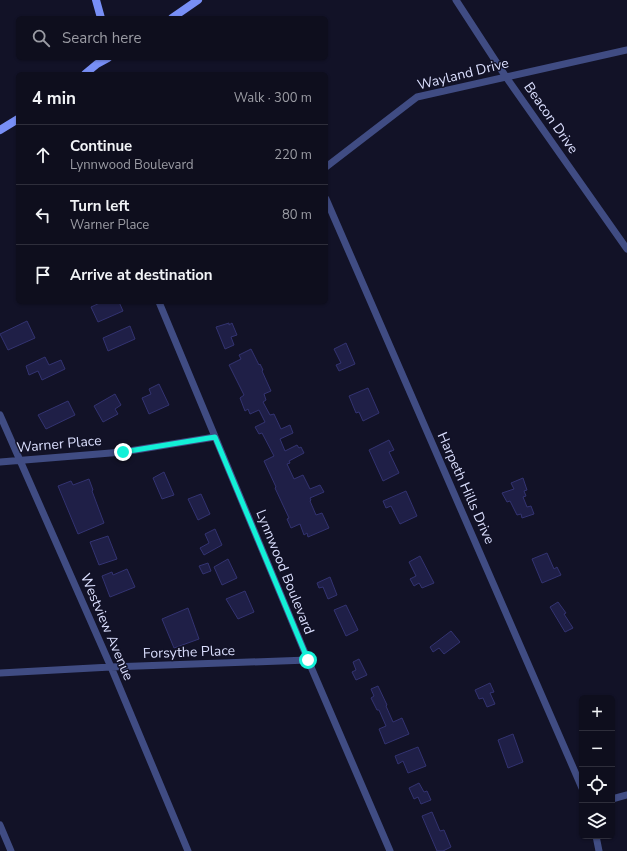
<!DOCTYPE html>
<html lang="en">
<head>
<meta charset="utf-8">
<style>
	:root { --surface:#0e0e1d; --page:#171726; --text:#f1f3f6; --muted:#9b9ca4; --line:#2e2e3b }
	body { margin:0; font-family:"Nunito Sans",sans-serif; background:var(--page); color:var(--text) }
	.controls { position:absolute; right:12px; bottom:12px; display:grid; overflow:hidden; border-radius:6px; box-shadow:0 1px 3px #0004 }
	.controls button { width:36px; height:36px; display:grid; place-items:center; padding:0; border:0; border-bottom:1px solid var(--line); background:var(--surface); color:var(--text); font:20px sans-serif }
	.stop { position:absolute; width:12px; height:12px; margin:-9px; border:3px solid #13f0d7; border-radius:50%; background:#fff }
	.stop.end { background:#13f0d7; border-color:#fff; box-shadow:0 1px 4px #0008 }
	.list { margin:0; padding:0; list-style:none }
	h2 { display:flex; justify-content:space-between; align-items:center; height:52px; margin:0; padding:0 16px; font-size:17px }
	h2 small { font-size:13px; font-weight:400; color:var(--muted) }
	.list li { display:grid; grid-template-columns:26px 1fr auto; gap:12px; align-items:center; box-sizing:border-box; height:60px; padding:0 16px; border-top:1px solid var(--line) }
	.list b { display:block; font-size:15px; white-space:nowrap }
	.list p { margin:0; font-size:13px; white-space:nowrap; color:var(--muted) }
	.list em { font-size:13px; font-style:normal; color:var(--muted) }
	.icon { flex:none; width:22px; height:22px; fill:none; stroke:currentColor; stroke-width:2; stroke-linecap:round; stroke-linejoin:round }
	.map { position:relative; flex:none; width:627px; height:851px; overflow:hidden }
	.search { position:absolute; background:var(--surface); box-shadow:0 1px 3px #0004; left:16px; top:16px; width:312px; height:44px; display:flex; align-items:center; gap:10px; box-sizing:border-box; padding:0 14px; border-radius:6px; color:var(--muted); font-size:15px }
	.panel { position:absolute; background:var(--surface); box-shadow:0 1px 3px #0004; left:16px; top:72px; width:312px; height:232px; border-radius:6px }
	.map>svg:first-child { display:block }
	.building { fill:#1f1f47; stroke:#333371 }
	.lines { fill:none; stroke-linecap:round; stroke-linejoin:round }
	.street { stroke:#404c83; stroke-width:7 }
	.secondary { stroke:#788ff6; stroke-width:8 }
	.route { stroke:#13f0d7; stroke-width:5 }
	.labels { text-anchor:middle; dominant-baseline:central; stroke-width:3; stroke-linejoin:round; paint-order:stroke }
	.street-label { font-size:14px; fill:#dadefd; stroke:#121227 }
</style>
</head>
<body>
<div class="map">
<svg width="627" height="851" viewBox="0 0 627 851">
	<rect width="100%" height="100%" fill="#121227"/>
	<!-- building -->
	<path class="building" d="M 102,302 L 119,302 L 123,311 L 98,322 L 91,307 Z
		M 27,321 L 35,338 L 8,350 L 0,334 Z
		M 229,323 L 229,325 L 232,323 L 237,335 L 231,337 L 234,345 L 225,349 L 216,327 Z
		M 130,326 L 135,339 L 108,351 L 103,338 Z
		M 346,343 L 355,364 L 339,371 L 336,365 L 341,363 L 334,349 Z
		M 251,349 L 259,365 L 260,364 L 263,370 L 262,371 L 271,391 L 264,394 L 266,400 L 263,402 L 270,415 L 274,414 L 281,429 L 290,425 L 293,433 L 280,439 L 285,451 L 297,445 L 299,448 L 301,447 L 304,453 L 289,461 L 290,463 L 287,464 L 294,479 L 303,475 L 310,489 L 320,485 L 324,492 L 310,498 L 311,500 L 310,501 L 316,515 L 322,513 L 329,528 L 308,537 L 307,533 L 304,535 L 300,524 L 291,528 L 287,519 L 289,518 L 275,488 L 276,487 L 264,461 L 274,456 L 262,433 L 259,434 L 255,427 L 265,422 L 259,410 L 250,414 L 248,409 L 245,411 L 240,398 L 244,395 L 229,365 L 241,359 L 239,355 Z
		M 45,357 L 49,365 L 61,360 L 65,369 L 42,380 L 38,371 L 29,375 L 26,366 Z
		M 159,384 L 169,405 L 149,414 L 142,398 L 151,394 L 149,389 Z
		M 368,388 L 379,413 L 363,421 L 359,412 L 356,413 L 349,396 Z
		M 115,394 L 121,405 L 115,409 L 118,414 L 103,422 L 94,406 Z
		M 68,401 L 75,415 L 46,429 L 38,415 Z
		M 389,440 L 394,450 L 389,452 L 399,473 L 383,481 L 369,450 Z
		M 164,472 L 174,495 L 162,499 L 153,478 Z
		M 523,478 L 527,490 L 524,491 L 526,496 L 523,497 L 527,507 L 531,506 L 534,514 L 522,518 L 521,514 L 517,515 L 510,501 L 507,502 L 502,493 L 514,489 L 511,483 Z
		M 89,479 L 93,490 L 92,491 L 104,523 L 78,534 L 58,486 L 71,481 L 73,485 Z
		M 406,491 L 417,516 L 400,524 L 391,506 L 386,508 L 383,501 Z
		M 201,494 L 210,514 L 198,520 L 188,499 Z
		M 215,529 L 222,545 L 204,555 L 200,548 L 209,543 L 205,534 Z
		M 108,536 L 117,559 L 99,565 L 90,542 Z
		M 547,553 L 554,569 L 557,567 L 561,575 L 542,583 L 532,559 Z
		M 420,556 L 434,583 L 422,588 L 419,583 L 414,586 L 410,579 L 416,576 L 409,562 Z
		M 228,559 L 237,578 L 222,585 L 214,567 Z
		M 208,563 L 211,571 L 203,574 L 199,566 Z
		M 127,569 L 135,587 L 110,597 L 102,576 L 112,572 L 113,575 Z
		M 330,577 L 337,595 L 328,599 L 323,587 L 319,588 L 317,583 Z
		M 245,591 L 254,612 L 238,619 L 226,599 Z
		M 558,602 L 566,613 L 564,614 L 573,628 L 565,632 L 550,607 Z
		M 346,605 L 358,630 L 346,636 L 334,610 Z
		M 188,608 L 199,639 L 174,648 L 162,619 Z
		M 451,631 L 460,642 L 444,654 L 439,648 L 433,652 L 430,647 Z
		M 359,659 L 367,675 L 356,680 L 352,672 L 356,670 L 353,662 Z
		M 490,683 L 494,692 L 490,693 L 495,704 L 487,707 L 483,698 L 479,699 L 475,690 Z
		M 378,686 L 387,705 L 386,706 L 393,722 L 402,718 L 409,734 L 385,744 L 379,729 L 386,726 L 379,710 L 377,710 L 371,698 L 374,696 L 371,689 Z
		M 513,734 L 523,762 L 508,768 L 498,740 Z
		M 418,747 L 426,766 L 408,773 L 403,761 L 398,764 L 395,756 Z
		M 419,783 L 424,792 L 427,791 L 431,800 L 421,804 L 418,797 L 414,799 L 409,788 Z
		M 432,812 L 440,831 L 444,830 L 451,847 L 443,851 L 437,851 L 422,816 Z"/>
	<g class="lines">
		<!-- street -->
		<path class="street" d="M 456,0 L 506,77 L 627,249
			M 326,167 L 417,97 L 627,50
			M 326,199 L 582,788
			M 159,302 L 308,660 L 390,851
			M 0,415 L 111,667 L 188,851
			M 0,462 L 123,452 L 215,437
			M 0,673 L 111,667 L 308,660
			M 612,799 L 627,795
			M 0,825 L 11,851
			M 596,836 L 599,851"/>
		<!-- secondary -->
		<path class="secondary" d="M 96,0 L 101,18
			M 172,18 L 198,0
			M 85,74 L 97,64 L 108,58
			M 0,130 L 18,119"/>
	</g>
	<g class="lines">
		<!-- route -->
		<path class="route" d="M 123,452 L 215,437 L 308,660"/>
	</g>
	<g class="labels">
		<!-- street labels -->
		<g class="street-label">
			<text transform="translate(463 74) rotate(-14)">Wayland Drive</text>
			<text transform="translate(551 118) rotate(55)">Beacon Drive</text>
			<text transform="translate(59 444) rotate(-5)">Warner Place</text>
			<text transform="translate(466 488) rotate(66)">Harpeth Hills Drive</text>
			<text transform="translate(285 572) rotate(68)">Lynnwood Boulevard</text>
			<text transform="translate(107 627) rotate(67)">Westview Avenue</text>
			<text transform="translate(189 652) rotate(-2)">Forsythe Place</text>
		</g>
	</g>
</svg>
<div class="controls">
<button>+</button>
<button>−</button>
<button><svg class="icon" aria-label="locate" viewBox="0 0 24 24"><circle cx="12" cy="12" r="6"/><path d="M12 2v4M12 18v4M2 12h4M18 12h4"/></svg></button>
<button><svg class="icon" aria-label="layers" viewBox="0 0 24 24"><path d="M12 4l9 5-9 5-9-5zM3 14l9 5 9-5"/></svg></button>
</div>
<div class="stop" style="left:308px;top:660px"></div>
<div class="stop end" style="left:123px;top:452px"></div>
<div class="search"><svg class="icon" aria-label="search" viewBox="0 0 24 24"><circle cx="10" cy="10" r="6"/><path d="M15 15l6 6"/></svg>Search here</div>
<section class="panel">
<h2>4 min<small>Walk · 300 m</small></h2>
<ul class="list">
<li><svg class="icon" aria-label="ahead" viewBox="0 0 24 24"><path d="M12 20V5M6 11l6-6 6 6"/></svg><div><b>Continue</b><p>Lynnwood Boulevard</p></div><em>220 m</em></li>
<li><svg class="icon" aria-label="left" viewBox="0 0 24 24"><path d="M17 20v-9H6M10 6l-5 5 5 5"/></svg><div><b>Turn left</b><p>Warner Place</p></div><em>80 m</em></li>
<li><svg class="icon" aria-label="arrive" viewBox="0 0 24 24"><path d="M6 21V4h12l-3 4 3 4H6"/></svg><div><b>Arrive at destination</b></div></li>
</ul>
</section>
</div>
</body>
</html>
